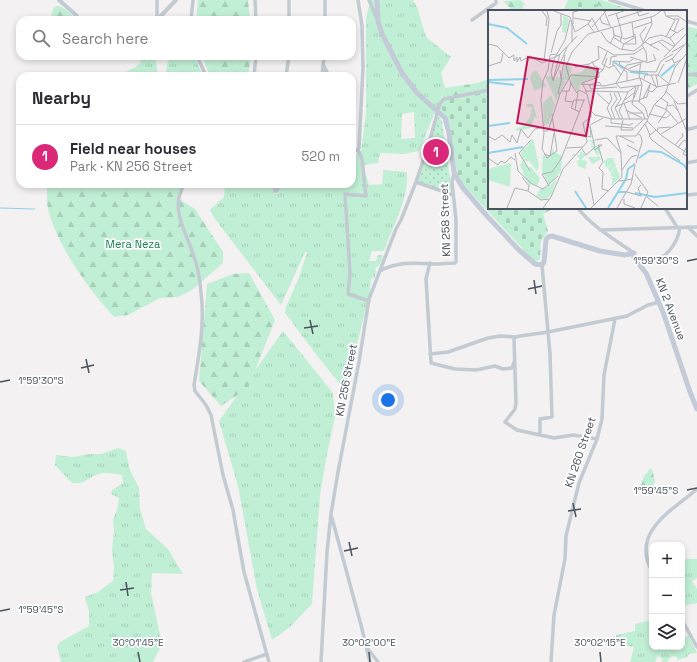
<!DOCTYPE html>
<html lang="en">
<head>
<meta charset="utf-8">
<style>
	:root { --surface:#fff; --page:#f7f7f7; --text:#2b2b33; --muted:#7c7c81; --line:#e1e1e2; --accent:#db2777 }
	body { margin:0; font-family:"Space Grotesk",sans-serif; background:var(--page); color:var(--text) }
	.controls { position:absolute; right:12px; bottom:12px; display:grid; overflow:hidden; border-radius:8px; box-shadow:0 2px 6px #0003 }
	.controls button { width:36px; height:36px; display:grid; place-items:center; padding:0; border:0; border-bottom:1px solid var(--line); background:var(--surface); color:var(--text); font:20px sans-serif }
	.you { position:absolute; left:388px; top:400px; width:14px; height:14px; margin:-10px; border:3px solid #fff; border-radius:50%; background:#1a73e8; box-shadow:0 0 0 6px #1a73e833 }
	.badge { display:grid; place-items:center; width:26px; height:26px; border-radius:50%; background:var(--accent); color:#fff; font-size:13px; font-weight:700 }
	.pin { position:absolute; translate:-50% -50%; border:2px solid #fff; box-shadow:0 1px 4px #0006 }
	.list { margin:0; padding:0; list-style:none }
	h2 { display:flex; justify-content:space-between; align-items:center; height:52px; margin:0; padding:0 16px; font-size:17px }
	h2 small { font-size:13px; font-weight:400; color:var(--muted) }
	.list li { display:grid; grid-template-columns:26px 1fr auto; gap:12px; align-items:center; box-sizing:border-box; height:64px; padding:0 16px; border-top:1px solid var(--line) }
	.list b { display:block; font-size:15px; white-space:nowrap }
	.list p { margin:0; font-size:13px; white-space:nowrap; color:var(--muted) }
	.list em { font-size:13px; font-style:normal; color:var(--muted) }
	.icon { flex:none; width:22px; height:22px; fill:none; stroke:currentColor; stroke-width:2; stroke-linecap:round; stroke-linejoin:round }
	.map { position:relative; flex:none; width:697px; height:662px; overflow:hidden }
	.search { position:absolute; background:var(--surface); box-shadow:0 2px 6px #0003; left:16px; top:16px; width:340px; height:44px; display:flex; align-items:center; gap:10px; box-sizing:border-box; padding:0 14px; border-radius:12px; color:var(--muted); font-size:15px }
	.panel { position:absolute; background:var(--surface); box-shadow:0 2px 6px #0003; left:16px; top:72px; width:340px; height:116px; border-radius:12px }
	.map>svg:first-child { display:block }
	.grass { fill:url(#grass-tufts); fill-rule:evenodd }
	.forest { fill:url(#forest-firs) }
	.cemetery { fill:url(#cemetery-stones) }
	.garden { fill:url(#garden-dots) }
	.lines { fill:none; stroke-linecap:round; stroke-linejoin:round }
	.stream { stroke:#8fd2eb; stroke-width:1 }
	.minor { stroke:#c2cad2; stroke-width:3.5 }
	.tertiary { stroke:#c2cad2; stroke-width:4 }
	.secondary { stroke:#c2cbd7; stroke-width:5 }
	.ticks { fill:none; stroke:#49525e; stroke-width:1.5 }
	.labels { text-anchor:middle; dominant-baseline:central; stroke-width:3.5; stroke-linejoin:round; paint-order:stroke }
	.street-label { font-size:11px; fill:#49525e; stroke:#fff }
	.park-label { font-size:11px; fill:#197f52; stroke:#fff }
	.inset-river { fill:none; stroke:#8fd2eb; stroke-width:2 }
	.inset-road { fill:none; stroke:#afb1b6; stroke-width:1 }
	.view { fill:#c2185b; fill-opacity:0.15; stroke:#c2185b; stroke-width:2 }
	.inset-edge { fill:none; stroke:#49525e; stroke-width:2 }
	.ticks-label { font-size:10px; text-anchor:middle; fill:#49525e; stroke:#fff; stroke-width:3.5; stroke-linejoin:round; paint-order:stroke }
</style>
</head>
<body>
<div class="map">
<svg width="697" height="662" viewBox="0 0 697 662">
	<defs>
		<pattern id="grass-tufts" width="24" height="20" patternUnits="userSpaceOnUse"><rect width="24" height="20" fill="#c1efd5"/><path d="M3 7l-1-3M5 7V3M7 7l1-3M15 17l-1-3M17 17v-4M19 17l1-3" fill="none" stroke="#a7cfb9"/></pattern>
		<pattern id="forest-firs" width="22" height="20" patternUnits="userSpaceOnUse"><rect width="22" height="20" fill="#c1efd5"/><path d="M5 1l3.5 6h-7zM16 11l3.5 6h-7z" fill="#a7cfb9"/></pattern>
		<pattern id="cemetery-stones" width="16" height="16" patternUnits="userSpaceOnUse"><rect width="16" height="16" fill="#c1efd5"/><path d="M2 7V4a2 2 0 0 1 4 0v3zM10 15v-3a2 2 0 0 1 4 0v3z" fill="#a7cfb9"/></pattern>
		<pattern id="garden-dots" width="8" height="8" patternUnits="userSpaceOnUse"><rect width="8" height="8" fill="#c1efd5"/><path d="M2 2h.1M6 6h.1" fill="none" stroke="#a7cfb9" stroke-width="1.8" stroke-linecap="round"/></pattern>
	</defs>
	<rect width="100%" height="100%" fill="#f3f1f1"/>
	<!-- grass -->
	<path class="grass" d="M 370,0 L 413,0 L 417,7 L 426,37 L 451,57 L 441,73 L 445,88 L 419,151 L 404,154 L 380,153 L 378,163 L 363,165 L 369,185 L 382,184 L 383,170 L 407,172 C 409,199 393,225 384,251 L 372,251 L 369,261 L 376,261 L 378,255 L 383,255 C 382,260 381,266 375,268 L 376,271 L 375,277 L 371,279 L 370,291 L 349,377 L 346,383 L 340,384 L 322,362 L 285,313 L 286,307 L 298,280 L 307,252 L 305,252 L 281,305 L 215,219 L 210,210 L 224,197 L 225,187 L 219,184 L 270,184 L 274,193 L 278,194 L 282,184 L 352,184 L 352,149 L 355,155 L 361,152 L 366,113 L 366,19 ZM 414,112 L 415,138 L 401,139 L 402,114 Z
		M 142,56 L 155,56 L 158,76 L 125,76 L 126,72 C 134,67 141,67 142,56 Z
		M 172,56 L 194,56 L 203,76 L 166,76 C 166,69 167,60 172,56 Z
		M 283,331 L 333,393 L 335,417 L 326,459 L 320,495 L 312,604 L 291,626 L 272,640 L 257,589 L 238,486 L 219,421 Z
		M 118,448 L 126,451 L 130,470 L 139,488 L 140,509 L 146,529 L 168,549 L 183,574 L 152,573 L 151,593 L 162,644 L 153,662 L 61,662 L 57,646 L 60,642 L 89,626 L 89,612 L 85,597 L 98,592 L 113,581 L 114,568 L 112,550 L 114,531 L 113,519 L 117,510 L 119,498 L 111,494 L 112,490 L 123,483 L 122,475 C 113,473 105,472 96,475 C 84,480 86,484 72,483 L 55,465 L 56,455 L 72,457 L 89,454 L 102,454 Z
		M 684,559 L 697,559 L 697,578 L 692,581 L 697,589 L 697,603 L 682,606 L 682,560 Z
		M 652,620 L 652,647 L 682,647 L 682,638 L 689,636 L 697,653 L 689,654 L 687,657 L 677,660 L 677,657 L 673,656 L 669,659 L 667,662 L 662,662 L 663,660 L 658,655 L 655,662 L 630,662 L 634,647 L 619,644 L 618,639 L 615,640 L 616,635 L 635,631 L 635,624 Z"/>
	<!-- forest -->
	<path class="forest" d="M 198,0 L 248,0 L 250,20 L 196,20 Z
		M 520,0 L 525,4 L 520,11 L 513,11 L 503,1 Z
		M 568,0 L 601,0 L 634,11 L 563,11 Z
		M 56,6 C 64,5 71,14 76,20 L 50,20 L 53,9 Z
		M 686,26 L 697,29 L 697,84 L 686,90 Z
		M 202,56 L 251,56 L 248,76 L 210,76 Z
		M 489,79 L 489,92 C 475,97 458,102 445,96 L 440,105 L 450,124 L 438,107 L 445,88 L 477,83 Z
		M 47,184 L 181,184 L 179,199 L 195,209 L 223,252 L 223,263 L 192,290 L 178,297 L 160,298 L 128,315 L 114,317 C 89,290 52,239 47,203 C 47,197 47,190 47,184 Z
		M 249,273 L 275,320 L 248,388 L 221,406 L 199,381 L 207,284 L 233,274 Z
		M 650,469 L 652,469 L 655,482 L 649,491 L 640,488 L 644,476 Z"/>
	<!-- cemetery -->
	<path class="cemetery" d="M 576,0 L 586,0 L 611,11 L 568,11 Z
		M 489,92 L 489,208 L 555,208 L 543,214 L 548,231 L 541,241 L 540,259 L 535,262 L 460,181 L 457,173 L 450,125 L 440,105 L 444,96 C 458,102 475,97 489,92 Z"/>
	<!-- garden -->
	<path class="garden" d="M 439,116 L 442,122 L 452,192 L 417,182 L 437,119 Z"/>
	<g class="lines">
		<!-- stream -->
		<path class="stream" d="M 0,208 L 35,209"/>
		<!-- minor -->
		<path class="minor" d="M 255,0 L 256,20
			M 289,0 L 289,20
			M 325,0 L 325,20
			M 369,0 L 377,19
			M 610,0 L 646,11
			M 157,20 L 157,0
			M 191,20 L 193,0
			M 472,20 L 496,3 L 496,0
			M 686,21 L 697,24
			M 197,56 L 206,76
			M 324,66 L 329,76
			M 686,75 L 697,74
			M 254,76 L 256,56
			M 286,76 L 289,56
			M 322,76 L 324,56
			M 686,97 L 697,90
			M 686,130 L 697,127
			M 352,143 L 355,150 L 358,150 L 359,148 L 363,67 L 362,26 L 358,0
			M 358,150 L 362,159 L 366,196 L 345,194 L 350,273 L 348,294 L 369,301
			M 686,163 L 697,161
			M 416,182 L 453,195
			M 184,184 C 182,189 180,193 179,198 C 175,217 188,237 193,254 C 198,266 200,280 201,293 C 205,323 199,355 194,385 L 195,391 L 206,405 L 211,415 L 223,475 L 233,510 L 244,572 L 269,662
			M 273,184 L 275,191 L 277,191
			M 277,191 L 280,184
			M 686,195 L 697,194
			M 578,208 C 590,225 617,241 634,253
			M 665,208 L 677,227
			M 688,227 L 697,236
			M 600,230 L 697,227
			M 636,260 C 640,260 645,261 649,261 C 667,260 678,242 680,227
			M 430,263 L 426,279 L 431,363 L 455,369 L 476,370 L 495,366 L 503,369 L 512,368 L 514,362
			M 380,271 C 398,261 416,263 436,264 C 442,264 449,263 455,263 L 456,262 L 456,220 L 452,182 L 454,173
			M 430,354 L 448,352 L 488,338 L 500,336 L 516,337
			M 540,435 L 540,419 L 552,417 L 550,354 L 542,265
			M 597,439 L 573,435 L 554,438 L 517,430 L 505,422 L 515,409 L 516,403 L 514,339 L 516,337 L 520,336 L 548,332 L 627,316 L 648,305 L 659,302
			M 332,518 L 361,625 L 370,662
			M 652,571 C 630,532 673,510 697,489
			M 682,620 L 697,647
			M 368,649 L 378,662
			M 244,662 L 267,654
			M 321,662 L 327,552 L 331,514 L 338,472 L 359,362 L 369,299 L 396,229 L 401,220 L 416,182 L 429,143 L 440,103 L 444,99 L 489,90
			M 551,662 L 554,615 L 565,559 L 566,536 L 579,483 L 597,439 L 602,419 L 604,375 L 615,319"/>
		<!-- tertiary -->
		<path class="tertiary" d="M 59,0 L 76,15 L 80,20
			M 157,20 L 176,0"/>
		<!-- secondary -->
		<path class="secondary" d="M 377,0 L 378,21 L 382,34 L 402,73 L 417,93 L 445,118 L 449,133 L 454,172 L 458,180 L 463,188 L 487,216 L 519,250 L 535,264 L 542,265 L 544,262 L 546,240 L 548,237 L 552,236 L 600,251 L 625,255 L 634,253 L 634,258 L 646,273 L 663,312 L 690,392 L 697,409"/>
	</g>
	<!-- ticks -->
	<path class="ticks" d="M 687,261 L 697,259M 534,280 L 536,294M 528,289 L 542,286M 310,320 L 313,334M 304,328 L 318,326M 86,359 L 89,373M 81,368 L 94,365M 0,382 L 10,380M 687,490 L 697,488M 573,503 L 576,517M 568,511 L 581,509M 349,542 L 352,556M 344,551 L 358,548M 126,582 L 128,596M 120,590 L 134,588M 0,611 L 10,609M 138,652 L 140,662M 369,652 L 370,662M 600,652 L 601,662"/>
	<g class="labels">
		<!-- street labels -->
		<g class="street-label">
			<text transform="translate(445 220) rotate(-92)">KN 258 Street</text>
			<text transform="translate(671 309) rotate(69)">KN 2 Avenue</text>
			<text transform="translate(346 380) rotate(-79)">KN 256 Street</text>
			<text transform="translate(580 452) rotate(-71)">KN 260 Street</text>
		</g>
		<!-- park labels -->
		<g class="park-label">
			<text x="133" y="244">Mera Neza</text>
		</g>
	</g>
	<!-- overview -->
	<g transform="translate(488 10)">
		<rect width="199" height="199" fill="#f3f1f1"/>
		<path d="M 80,52 L 84,61 L 80,70 L 74,70 L 78,71 L 68,91 L 57,66 L 63,66 L 68,70 L 69,66 L 74,69 L 77,55 ZM 63,85 L 67,95 L 61,113 L 56,116 L 55,93 ZM 38,94 L 45,94 L 49,108 L 46,107 L 43,118 L 29,121 L 27,119 L 35,116 L 42,107 L 44,97 L 39,97 ZM 45,128 L 51,156 L 49,161 L 41,151 L 35,151 L 38,147 L 30,151 L 34,149 L 33,141 L 40,136 ZM 102,130 L 107,131 L 104,136 L 111,136 L 112,144 L 109,145 L 114,149 L 104,154 L 100,147 L 110,147 L 103,136 L 104,132 L 100,131 ZM 92,141 L 98,145 L 93,150 L 99,151 L 97,159 L 90,156 L 89,151 L 92,150 L 89,145 L 84,147 L 84,144 L 92,145 ZM 35,151 L 41,158 L 40,161 L 46,171 L 41,176 L 32,155 ZM 23,153 L 22,177 L 0,170 L 0,160 L 3,158 ZM 128,157 L 132,167 L 124,176 L 124,168 L 129,168 L 124,167 L 123,162 ZM 69,169 L 63,186 L 54,190 L 48,186 L 52,179 L 61,176 Z" fill="#c1efd5"/>
		<path d="M 75,5 L 81,9 L 78,23 L 74,22 ZM 99,56 L 109,62 L 110,67 L 95,72 L 83,68 L 83,64 L 94,62 ZM 48,60 L 58,76 L 46,81 L 42,68 L 44,63 ZM 65,138 L 66,142 L 74,146 L 73,161 L 61,175 L 54,161 L 55,145 L 61,148 ZM 120,148 L 125,148 L 128,156 L 122,162 L 120,158 L 126,153 L 118,158 L 116,151 ZM 43,157 L 52,168 L 49,176 L 44,174 L 46,171 L 38,159 Z" fill="#c1efd5"/>
		<path d="M 83,65 L 99,68 L 93,73 L 90,82 L 83,73 Z" fill="#c1efd5"/>
		<path class="inset-river" d="M 0,14 L 19,18 L 39,34M 126,52 L 136,59M 142,62 L 160,64M 173,66 L 187,54M 0,70 L 40,69M 0,72 L 26,75M 0,116 L 22,113M 0,143 L 35,137M 151,148 L 161,141 L 173,142 L 196,155 L 199,160M 87,181 L 98,198M 130,182 L 138,169 L 140,159 L 147,154M 147,183 L 167,187 L 199,183M 120,198 L 130,182 L 138,182"/>
		<path class="inset-road" d="M 54,1 L 59,8 L 58,16M 66,1 L 82,7 L 87,22 L 100,14 L 107,23M 116,1 L 123,18M 149,1 L 151,6 L 161,3M 176,1 L 178,6 L 187,10 L 178,27M 128,3 L 132,16M 120,6 L 136,1M 179,6 L 190,6 L 199,12M 86,8 L 103,11M 112,8 L 114,13 L 121,15M 129,9 L 154,1M 85,14 L 85,2 L 90,1M 100,14 L 104,8 L 111,22M 132,16 L 134,25 L 132,32M 104,17 L 118,1M 146,18 L 164,12M 182,19 L 189,23 L 196,18M 186,21 L 191,9 L 186,9M 113,22 L 119,31 L 132,39 L 146,41 L 154,35M 126,25 L 137,29 L 146,26M 125,27 L 136,34M 170,31 L 182,41M 84,32 L 84,13M 155,32 L 152,25 L 158,17M 157,32 L 171,40M 0,34 L 9,36 L 21,48 L 26,45 L 26,51 L 29,47 L 29,52 L 32,47 L 33,51 L 42,46 L 54,53 L 71,45 L 89,26M 122,34 L 126,26 L 125,18M 137,34 L 148,34 L 147,24M 155,34 L 161,28 L 173,25 L 182,28 L 188,22M 162,35 L 174,30 L 185,36 L 187,35 L 182,28M 134,39 L 136,34 L 146,28 L 144,12M 119,42 L 114,54 L 121,58 L 126,55 L 133,65M 184,42 L 196,35M 63,43 L 69,21 L 73,15 L 73,4M 142,47 L 158,52M 176,47 L 199,23M 184,48 L 186,53 L 193,50M 56,51 L 61,9 L 59,1M 104,51 L 106,56 L 115,60M 131,51 L 132,55 L 142,61 L 168,62 L 173,51 L 185,44M 153,52 L 151,65 L 154,75M 177,52 L 184,49 L 199,32M 158,53 L 168,50 L 165,44M 122,55 L 123,47 L 129,46M 0,56 L 13,52 L 15,43M 125,56 L 125,51 L 141,52 L 145,49M 87,57 L 100,54M 140,59 L 152,54M 72,60 L 73,69 L 77,45M 136,60 L 139,62 L 139,71M 111,63 L 115,60 L 119,48M 163,65 L 168,77M 170,65 L 180,73M 152,68 L 169,77 L 188,73M 156,69 L 157,65 L 170,65 L 176,54M 65,70 L 72,44M 65,71 L 63,63 L 66,49 L 77,30 L 82,10M 65,71 L 79,37M 190,73 L 199,48M 93,74 L 116,76 L 152,68M 101,75 L 103,79 L 129,77M 101,75 L 111,72 L 114,76M 148,76 L 144,94 L 155,103 L 157,109M 74,81 L 81,81 L 83,73M 79,81 L 77,91 L 85,92M 97,81 L 140,82 L 148,76M 161,81 L 164,82 L 170,76 L 168,65M 178,81 L 190,94 L 199,93M 130,82 L 133,89 L 127,98 L 132,109M 99,83 L 94,73 L 111,67 L 111,63 L 99,55 L 111,49 L 110,36 L 126,45 L 146,44 L 155,38M 109,83 L 121,94M 122,83 L 124,89 L 119,98 L 124,109M 126,83 L 129,89 L 123,98 L 127,109M 72,84 L 70,83 L 74,68M 146,88 L 151,75M 173,88 L 180,93 L 178,99M 155,89 L 162,74M 137,90 L 147,82M 151,90 L 159,87 L 162,75M 186,91 L 199,122M 136,93 L 142,110M 167,95 L 179,100 L 190,113M 180,96 L 185,95 L 190,101M 127,97 L 142,91 L 151,91M 87,100 L 90,83M 138,100 L 154,108M 92,102 L 83,98 L 86,90 L 97,90M 141,103 L 154,103M 64,104 L 69,141 L 59,148 L 54,139 L 56,123 L 53,90 L 55,71 L 60,60 L 62,45 L 68,44M 161,104 L 178,108 L 183,104M 160,107 L 157,97 L 151,92 L 154,75 L 132,78 L 128,73 L 139,55 L 159,51 L 158,42 L 154,35 L 164,14 L 163,7M 123,109 L 123,113 L 142,115 L 145,113M 135,109 L 131,101 L 140,82M 160,109 L 124,109 L 107,105 L 103,101 L 99,84 L 91,80 L 89,83 L 83,74 L 78,56 L 84,42 L 100,24 L 166,6 L 173,1M 135,110 L 133,120 L 144,120 L 155,110M 159,111 L 174,126 L 199,143M 170,113 L 179,100M 157,114 L 162,125M 102,115 L 115,108M 117,116 L 145,118M 168,120 L 161,126 L 164,130 L 192,151M 56,121 L 60,121 L 72,84 L 83,65 L 111,67M 169,121 L 170,118 L 183,117M 173,124 L 199,108M 0,126 L 7,130 L 14,125 L 22,132 L 24,125 L 29,133 L 33,119 L 40,128 L 47,119 L 56,117M 99,126 L 103,127 L 102,116M 132,126 L 146,133M 107,130 L 119,128 L 133,143M 110,135 L 115,152 L 111,158 L 115,162 L 114,179 L 121,181M 139,135 L 150,141M 187,135 L 195,126 L 194,123M 199,136 L 195,144 L 199,146M 78,138 L 95,137M 190,138 L 194,132 L 197,130 L 199,132M 94,139 L 98,145 L 107,137 L 102,116M 106,140 L 114,135 L 110,135M 27,143 L 30,161 L 44,174 L 55,179 L 70,166M 56,144 L 62,146 L 66,123M 0,148 L 10,155 L 13,151 L 17,153 L 23,147 L 27,150M 148,153 L 154,132 L 153,126 L 150,124M 134,160 L 143,147 L 149,145M 42,161 L 31,143 L 43,130M 147,164 L 160,182 L 153,198M 34,167 L 41,176 L 40,181M 101,167 L 106,195M 131,171 L 145,169M 61,176 L 54,164 L 64,162 L 73,149 L 96,90M 139,182 L 153,186 L 150,178 L 153,175M 159,187 L 170,196M 136,189 L 136,194 L 147,198M 19,198 L 27,178 L 40,181 L 53,190 L 61,189M 55,198 L 63,187 L 75,159 L 99,132 L 95,113 L 103,107 L 103,102M 103,198 L 134,167 L 133,143 L 128,126 L 148,126 L 159,111 L 166,95 L 177,84 L 187,57 L 199,43M 129,198 L 143,174 L 147,155"/>
		<path class="view" d="M 40,47 L 110,59 L 98,126 L 29,113 Z"/>
		<rect width="199" height="199" class="inset-edge"/>
	</g>
	<g class="ticks-label">
		<text x="656" y="264">1°59'30"S</text>
		<text x="41" y="384">1°59'30"S</text>
		<text x="656" y="494">1°59'45"S</text>
		<text x="41" y="613">1°59'45"S</text>
		<text x="138" y="646">30°01'45"E</text>
		<text x="369" y="646">30°02'00"E</text>
		<text x="600" y="646">30°02'15"E</text>
	</g>
</svg>
<div class="controls">
<button>+</button>
<button>−</button>
<button><svg class="icon" aria-label="layers" viewBox="0 0 24 24"><path d="M12 4l9 5-9 5-9-5zM3 14l9 5 9-5"/></svg></button>
</div>
<div class="you"></div>
<div class="pin badge" style="left:436px;top:152px">1</div>
<div class="search"><svg class="icon" aria-label="search" viewBox="0 0 24 24"><circle cx="10" cy="10" r="6"/><path d="M15 15l6 6"/></svg>Search here</div>
<section class="panel">
<h2>Nearby<small></small></h2>
<ul class="list">
<li><span class="badge">1</span><div><b>Field near houses</b><p>Park · KN 256 Street</p></div><em>520 m</em></li>
</ul>
</section>
</div>
</body>
</html>
